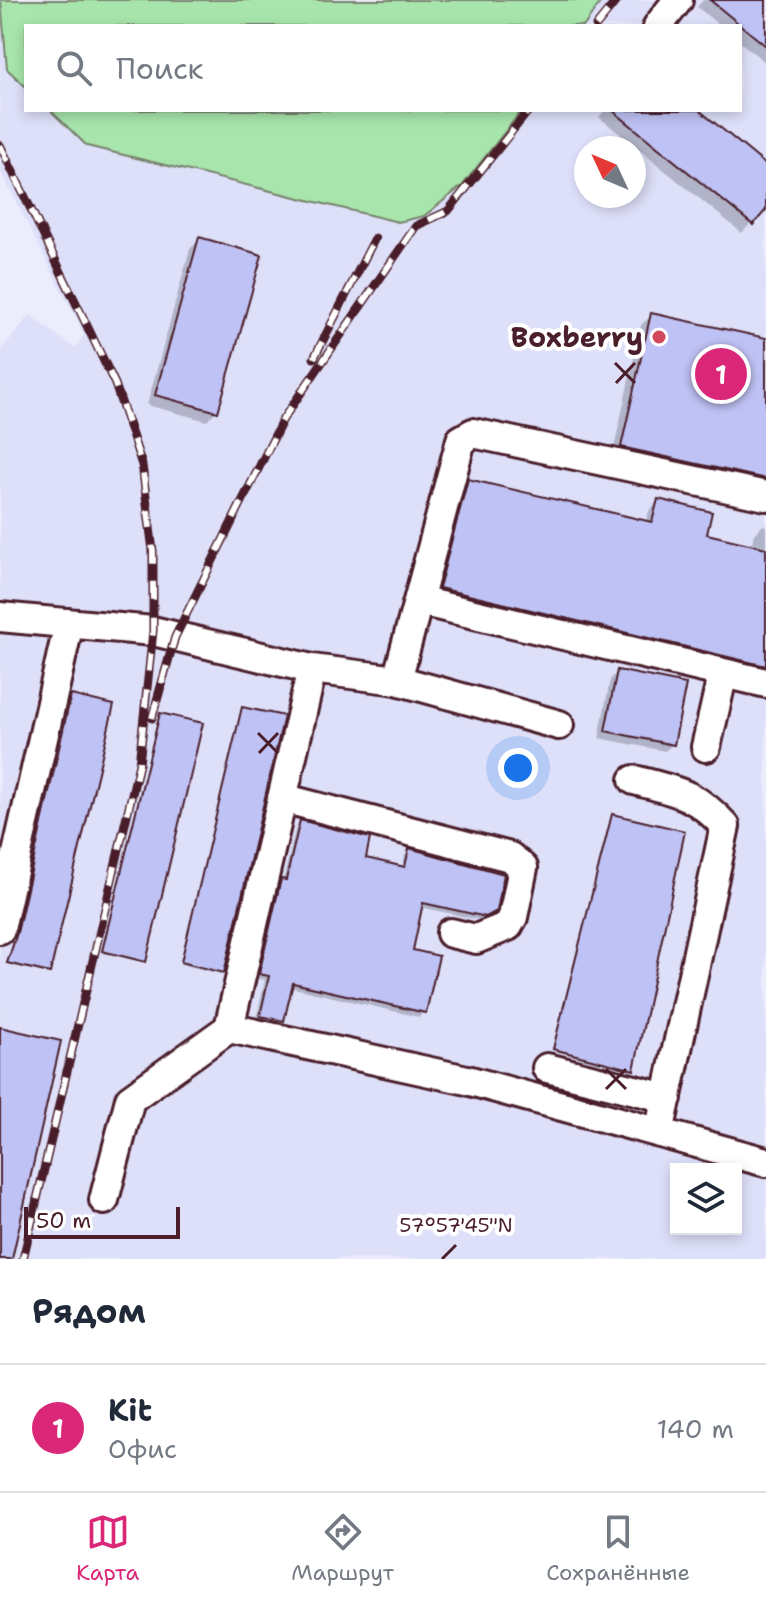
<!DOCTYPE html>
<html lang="ru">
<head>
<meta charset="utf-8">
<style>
	:root { --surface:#fff; --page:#f2f2f3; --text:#1f2937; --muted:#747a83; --line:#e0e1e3; --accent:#db2777 }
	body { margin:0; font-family:"Shantell Sans",sans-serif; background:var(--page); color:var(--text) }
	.controls { position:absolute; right:24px; bottom:24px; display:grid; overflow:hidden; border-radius:0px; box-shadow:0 4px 12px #0003 }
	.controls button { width:72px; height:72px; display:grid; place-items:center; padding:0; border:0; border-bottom:2px solid var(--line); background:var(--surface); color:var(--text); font:40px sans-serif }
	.compass { position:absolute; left:574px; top:136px; width:72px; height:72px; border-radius:50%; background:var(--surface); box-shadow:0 4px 12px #0003; rotate:314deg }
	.scale { position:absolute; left:24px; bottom:20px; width:156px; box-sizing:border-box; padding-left:8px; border:4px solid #4a1f2b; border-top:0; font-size:22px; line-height:28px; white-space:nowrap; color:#4a1f2b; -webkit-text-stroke:6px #fff; paint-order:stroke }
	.you { position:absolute; left:518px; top:768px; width:28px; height:28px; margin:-20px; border:6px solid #fff; border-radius:50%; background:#1a73e8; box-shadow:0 0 0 12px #1a73e833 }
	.badge { display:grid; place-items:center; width:52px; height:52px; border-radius:50%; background:var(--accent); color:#fff; font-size:26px; font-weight:700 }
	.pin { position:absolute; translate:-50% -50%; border:4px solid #fff; box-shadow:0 2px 8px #0006 }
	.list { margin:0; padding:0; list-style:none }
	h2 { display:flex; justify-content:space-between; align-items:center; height:104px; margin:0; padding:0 32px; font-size:34px }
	h2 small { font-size:26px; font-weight:400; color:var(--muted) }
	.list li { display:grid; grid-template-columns:52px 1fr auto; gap:24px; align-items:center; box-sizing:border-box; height:128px; padding:0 32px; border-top:2px solid var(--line) }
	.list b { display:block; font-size:30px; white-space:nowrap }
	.list p { margin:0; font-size:26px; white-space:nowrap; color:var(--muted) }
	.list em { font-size:26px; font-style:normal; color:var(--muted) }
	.icon { flex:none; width:44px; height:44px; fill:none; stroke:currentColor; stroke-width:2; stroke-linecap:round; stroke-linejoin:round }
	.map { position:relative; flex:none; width:766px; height:1259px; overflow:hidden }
	.search { position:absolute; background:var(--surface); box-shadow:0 4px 12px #0003; left:24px; right:24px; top:24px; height:88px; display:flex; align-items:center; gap:20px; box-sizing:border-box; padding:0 28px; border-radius:0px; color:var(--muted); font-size:30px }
	.sheet { height:232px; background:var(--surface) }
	nav { display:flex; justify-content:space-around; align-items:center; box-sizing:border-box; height:112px; border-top:2px solid var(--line); background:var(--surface); font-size:22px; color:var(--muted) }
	nav a { display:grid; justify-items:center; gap:4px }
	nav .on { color:var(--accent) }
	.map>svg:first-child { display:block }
	.built { fill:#dee0fa; fill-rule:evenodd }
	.green { fill:#a7e5ac; stroke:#78826c; stroke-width:2 }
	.shadow { fill:#0003 }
	.building { fill:#bfc2f4; stroke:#4a1f2b; stroke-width:2 }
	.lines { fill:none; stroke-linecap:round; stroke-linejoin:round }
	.minor-casing { stroke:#4a1f2b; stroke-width:34 }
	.minor { stroke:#fff; stroke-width:28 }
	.rail-casing { stroke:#4a1f2b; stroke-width:9 }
	.rail { stroke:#fff; stroke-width:6; stroke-dasharray:18; stroke-linecap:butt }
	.ticks { fill:none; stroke:#4a1f2b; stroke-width:3 }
	.poi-dot { fill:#d1495b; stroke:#fff; stroke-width:3 }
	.labels { text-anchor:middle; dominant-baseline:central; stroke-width:8; stroke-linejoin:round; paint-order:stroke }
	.poi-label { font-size:28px; font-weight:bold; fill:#4a1f2b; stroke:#fff; text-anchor:end }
	.ticks-label { font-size:20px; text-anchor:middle; fill:#4a1f2b; stroke:#fff; stroke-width:8; stroke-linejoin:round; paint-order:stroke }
</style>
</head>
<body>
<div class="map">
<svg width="766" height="1259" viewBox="0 0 766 1259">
	<rect width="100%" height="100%" fill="#ecedfc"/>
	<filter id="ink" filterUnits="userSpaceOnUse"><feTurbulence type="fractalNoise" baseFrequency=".0125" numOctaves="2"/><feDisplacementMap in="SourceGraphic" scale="16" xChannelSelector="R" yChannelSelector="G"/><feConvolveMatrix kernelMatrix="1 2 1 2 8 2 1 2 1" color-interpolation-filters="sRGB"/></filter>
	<g filter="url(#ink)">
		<!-- built -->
		<path class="built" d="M 1,0 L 766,0 L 766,1259 L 0,1259 L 0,351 L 30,315 L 75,348 L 84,334 L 0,171 L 0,28 L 5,26 ZM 26,26 L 740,26 L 740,110 L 26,110 ZM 586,148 L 634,148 L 634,196 L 586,196 ZM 676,1169 L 736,1169 L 736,1229 L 676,1229 Z"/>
		<!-- green -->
		<path class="green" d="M 1,0 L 602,0 L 584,26 L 26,26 L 26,87 L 7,69 Z
			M 50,110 L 522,110 L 462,186 L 424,216 L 398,222 L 87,146 Z"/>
		<!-- shadow -->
		<path class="shadow" d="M 703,0 L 766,0 L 766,63 L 740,42 L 740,26 L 720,26 L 697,7 Z
			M 605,110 L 696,110 L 766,167 L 766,206 L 742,233 L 599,117 Z
			M 200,239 L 216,411 L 207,421 L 147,405 L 190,249 Z
			M 651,316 L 766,340 L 766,492 L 612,457 L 641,325 Z
			M 469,481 L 646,522 L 649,511 L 658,501 L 705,536 L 751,546 L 754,535 L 763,525 L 766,526 L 766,680 L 431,598 L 459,491 Z
			M 617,672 L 673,744 L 665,751 L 599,738 L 610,680 Z
			M 71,697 L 49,972 L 47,974 L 7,964 Z
			M 241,711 L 222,972 L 221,974 L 180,964 Z
			M 160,715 L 144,961 L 143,962 L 102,953 Z
			M 611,818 L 632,1069 L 630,1071 L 552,1050 Z
			M 300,822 L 363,859 L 402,868 L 405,855 L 409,851 L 495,910 L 480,920 L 420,907 L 410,951 L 424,1012 L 419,1017 L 290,987 L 283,1020 L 278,1025 L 256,1020 L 265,980 L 256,978 L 277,886 L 283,881 L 296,827 Z"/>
		<!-- building -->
		<path class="building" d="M 710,0 L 766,0 L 766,46 Z
			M 612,110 L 699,110 L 766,165 L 766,210 L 753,225 Z
			M 199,237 L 262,255 L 218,412 L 155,395 Z
			M 651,313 L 766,338 L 766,479 L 621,447 Z
			M 468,479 L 652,522 L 658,499 L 712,512 L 707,534 L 766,548 L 766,666 L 439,588 Z
			M 617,670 L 686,684 L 674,745 L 605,731 Z
			M 71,695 L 114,705 L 50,973 L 7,963 L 17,933 Z
			M 242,707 L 284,716 L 224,973 L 181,962 Z
			M 160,713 L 203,723 L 146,962 L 102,951 Z
			M 612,814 L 685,831 L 634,1070 L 553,1049 Z
			M 300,820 L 370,838 L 366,858 L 405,867 L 409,848 L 504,874 L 497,911 L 486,917 L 423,903 L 413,950 L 439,956 L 426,1013 L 293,983 L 284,1021 L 260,1016 L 269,976 L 259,974 L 281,879 L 286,880 Z
			M 0,1027 L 61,1041 L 12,1259 L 0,1259 Z"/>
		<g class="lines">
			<defs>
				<path id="minor" d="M 658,26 L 678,0
					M 419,601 L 766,683
					M 0,617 L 153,631 L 312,669 L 397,680 L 559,725
					M 397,680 L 461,440 L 473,433 L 766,496
					M 706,747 L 723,673
					M 634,780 C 676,791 695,793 725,826 L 659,1133
					M 282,798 L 510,857 L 523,868 L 513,917 L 508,926 L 476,939 L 451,933
					M 0,929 L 69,623
					M 229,1028 L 467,1080 L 766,1162
					M 547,1068 L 667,1098
					M 104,1200 L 130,1099 L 229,1028 L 312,669"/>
			</defs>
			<!-- minor casing -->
			<use href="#minor" class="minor-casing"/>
			<!-- minor -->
			<use href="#minor" class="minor"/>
			<defs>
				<path id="rail" d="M 596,26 L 617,0
					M 0,145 L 115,384 L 142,465 L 153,551 L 153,631 L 139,764 L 23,1259
					M 314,358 L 375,238
					M 152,718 L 175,637 L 283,419 L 416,226 L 448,211 L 529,110"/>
			</defs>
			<!-- rail casing -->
			<use href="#rail" class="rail-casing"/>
			<!-- rail -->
			<use href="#rail" class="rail"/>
		</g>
	</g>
	<!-- ticks -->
	<path class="ticks" d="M 615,363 L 635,383M 616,383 L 635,363M 258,733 L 278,753M 259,753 L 278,733M 606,1069 L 626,1089M 606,1089 L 626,1069M 442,1259 L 456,1245"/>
	<!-- markers -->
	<circle class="poi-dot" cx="659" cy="337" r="8"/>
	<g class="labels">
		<!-- poi labels -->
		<g class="poi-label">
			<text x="643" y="337">Boxberry</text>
		</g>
	</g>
	<g class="ticks-label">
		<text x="456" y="1232">57°57'45"N</text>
	</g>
</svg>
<div class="controls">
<button><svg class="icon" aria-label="layers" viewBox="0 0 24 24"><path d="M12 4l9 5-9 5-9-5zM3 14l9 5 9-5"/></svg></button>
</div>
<svg class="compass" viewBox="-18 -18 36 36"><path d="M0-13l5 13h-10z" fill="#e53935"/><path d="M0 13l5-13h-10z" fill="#747a83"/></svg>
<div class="scale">50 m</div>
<div class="you"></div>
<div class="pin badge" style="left:721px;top:374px">1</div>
<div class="search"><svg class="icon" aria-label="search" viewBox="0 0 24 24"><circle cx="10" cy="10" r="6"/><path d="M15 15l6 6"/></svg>Поиск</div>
</div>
<section class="sheet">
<h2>Рядом<small></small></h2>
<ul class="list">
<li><span class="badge">1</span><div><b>Kit</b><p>Офис</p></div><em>140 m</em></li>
</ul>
</section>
<nav>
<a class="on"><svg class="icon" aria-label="map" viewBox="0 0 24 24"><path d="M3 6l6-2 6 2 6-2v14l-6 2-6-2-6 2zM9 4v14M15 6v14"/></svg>Карта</a>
<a><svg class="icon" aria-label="directions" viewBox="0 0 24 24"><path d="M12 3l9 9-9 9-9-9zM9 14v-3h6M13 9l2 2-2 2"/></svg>Маршрут</a>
<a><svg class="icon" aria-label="saved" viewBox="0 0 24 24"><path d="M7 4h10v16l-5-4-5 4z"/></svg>Сохранённые</a>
</nav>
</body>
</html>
